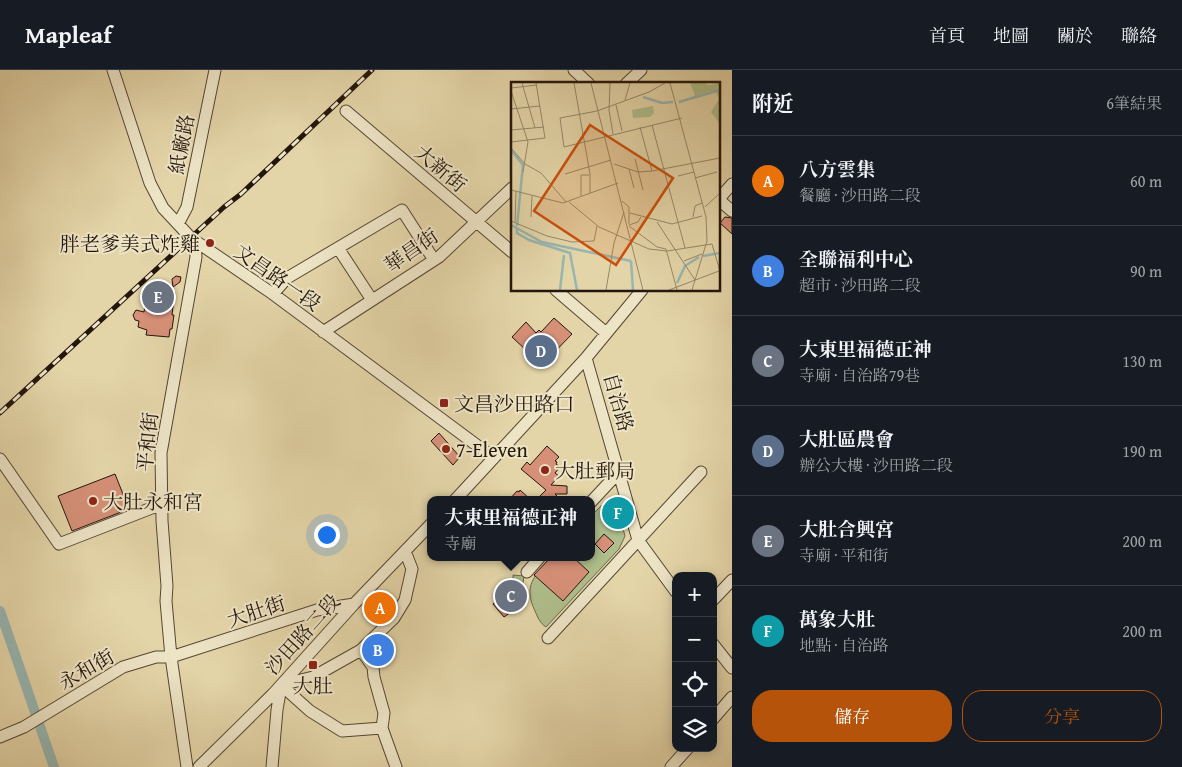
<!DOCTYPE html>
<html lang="zh-TW">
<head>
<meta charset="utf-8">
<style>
	:root { --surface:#171b24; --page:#20242c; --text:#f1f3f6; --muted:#9ea1a6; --line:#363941; --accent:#b45309 }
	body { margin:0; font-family:"Gentium Book Plus","Noto Serif TC",serif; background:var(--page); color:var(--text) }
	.controls { position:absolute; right:15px; bottom:15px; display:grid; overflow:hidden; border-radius:10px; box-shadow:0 2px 12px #0003 }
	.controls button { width:45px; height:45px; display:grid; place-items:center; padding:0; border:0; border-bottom:1px solid var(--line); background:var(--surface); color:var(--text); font:25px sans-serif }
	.you { position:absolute; left:326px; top:464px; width:18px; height:18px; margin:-12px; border:4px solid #fff; border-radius:50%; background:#1a73e8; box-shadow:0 0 0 8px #1a73e833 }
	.badge { display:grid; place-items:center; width:32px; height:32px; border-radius:50%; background:var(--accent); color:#fff; font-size:16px; font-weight:700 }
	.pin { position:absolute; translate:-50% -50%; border:2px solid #fff; box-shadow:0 1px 5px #0006 }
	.popup { position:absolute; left:427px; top:426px; width:168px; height:65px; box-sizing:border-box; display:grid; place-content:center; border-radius:10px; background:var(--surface); filter:drop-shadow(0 1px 4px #0005); font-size:16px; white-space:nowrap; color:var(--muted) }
	.popup b { font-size:19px; color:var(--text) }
	.popup::after { content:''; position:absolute; left:50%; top:100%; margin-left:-10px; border:10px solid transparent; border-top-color:var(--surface) }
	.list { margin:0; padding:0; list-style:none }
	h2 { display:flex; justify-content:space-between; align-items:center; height:65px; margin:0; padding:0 20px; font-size:21px }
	h2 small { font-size:16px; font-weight:400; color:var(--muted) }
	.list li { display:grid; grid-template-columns:32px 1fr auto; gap:15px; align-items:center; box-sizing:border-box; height:90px; padding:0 20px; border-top:1px solid var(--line) }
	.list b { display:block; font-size:19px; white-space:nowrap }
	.list p { margin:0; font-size:16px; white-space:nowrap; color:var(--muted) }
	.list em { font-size:16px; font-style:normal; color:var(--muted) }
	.actions { display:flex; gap:10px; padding:15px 20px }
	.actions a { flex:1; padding:11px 0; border:1px solid var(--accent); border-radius:20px; text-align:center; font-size:18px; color:var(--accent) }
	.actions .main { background:var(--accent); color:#fff }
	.icon { flex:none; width:28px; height:28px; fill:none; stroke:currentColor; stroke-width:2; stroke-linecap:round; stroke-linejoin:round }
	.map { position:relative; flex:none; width:732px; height:697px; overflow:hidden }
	header { display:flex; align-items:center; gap:30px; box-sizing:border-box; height:70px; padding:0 25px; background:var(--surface); border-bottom:1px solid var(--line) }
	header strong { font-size:24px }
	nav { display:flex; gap:28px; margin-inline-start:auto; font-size:18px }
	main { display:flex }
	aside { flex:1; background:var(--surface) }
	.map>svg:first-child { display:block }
	.green { fill:#afbe8c; stroke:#6a6a4c }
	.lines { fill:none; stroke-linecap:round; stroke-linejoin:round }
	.canal { stroke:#98b6b1; stroke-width:10 }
	.building { fill:#d69078; stroke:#24160c }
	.minor-casing { stroke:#544633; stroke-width:13 }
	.minor { stroke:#ede4c6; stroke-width:11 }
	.rail-casing { stroke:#24160c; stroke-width:5 }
	.rail { stroke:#ede4c6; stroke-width:3; stroke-dasharray:9; stroke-linecap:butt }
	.poi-dot { fill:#8f2418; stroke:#ede4c6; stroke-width:2 }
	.labels { text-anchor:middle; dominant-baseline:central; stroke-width:4; stroke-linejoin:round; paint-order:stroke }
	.street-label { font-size:20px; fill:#24160c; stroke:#ede4c6 }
	.poi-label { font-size:20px; fill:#24160c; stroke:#ede4c6; text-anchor:start }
	.inset-river { fill:none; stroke:#98b6b1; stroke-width:2.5 }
	.inset-road { fill:none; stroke:#97896a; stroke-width:1 }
	.view { fill:#cb4f0c; fill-opacity:0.15; stroke:#cb4f0c; stroke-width:2.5 }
	.inset-edge { fill:none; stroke:#24160c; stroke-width:2.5 }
</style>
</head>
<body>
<header>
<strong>Mapleaf</strong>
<nav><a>首頁</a><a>地圖</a><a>關於</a><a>聯絡</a></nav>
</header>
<main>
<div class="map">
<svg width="732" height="697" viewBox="0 0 732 697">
	<rect width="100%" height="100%" fill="#e4d5a8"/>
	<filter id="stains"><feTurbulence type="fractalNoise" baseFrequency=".004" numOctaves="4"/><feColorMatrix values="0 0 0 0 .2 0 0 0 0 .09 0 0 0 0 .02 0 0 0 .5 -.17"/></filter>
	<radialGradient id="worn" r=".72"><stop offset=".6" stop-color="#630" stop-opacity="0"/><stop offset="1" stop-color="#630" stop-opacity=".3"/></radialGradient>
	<!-- green -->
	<path class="green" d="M 610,427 L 614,427 L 625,466 L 619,479 L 546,557 C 540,553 538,548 535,541 C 523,516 534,506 551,487 L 591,487 L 591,446 Z
		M 513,505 L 524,506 L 522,519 L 518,518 L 513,510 Z"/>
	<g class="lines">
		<!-- canal -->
		<path class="canal" d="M 0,541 L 54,697"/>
	</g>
	<!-- building -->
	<path class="building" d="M 725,147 L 732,148 L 732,164 L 720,153 Z
		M 176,206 L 181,207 L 180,212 L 173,217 L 172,209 Z
		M 158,220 L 175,222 L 172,245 L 174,245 L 172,259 L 170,259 L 169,267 L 146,265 L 147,260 L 138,257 L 139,251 L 135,250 L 133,245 L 136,240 L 144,242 L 145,235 L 156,236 Z
		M 554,248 L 572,264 L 542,295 L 512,267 L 526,252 L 536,263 L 539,260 L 541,262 Z
		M 439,363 L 460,387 L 453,395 L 431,371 Z
		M 547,376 L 559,387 L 555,391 L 557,392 L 556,394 L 560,397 L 555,403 L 559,406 L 551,415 L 567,416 L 567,424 L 555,424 L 561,430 L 536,430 L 546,420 L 521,399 L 527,392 L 530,395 Z
		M 115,404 L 129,439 L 72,461 L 58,426 Z
		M 520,420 L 531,430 L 509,430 L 517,421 L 519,422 Z
		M 604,464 L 614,473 L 604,483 L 595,474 Z
		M 551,487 L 573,487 L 589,502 L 563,531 L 534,505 Z
		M 513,519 L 524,533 L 504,547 L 493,534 Z"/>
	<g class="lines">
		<defs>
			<path id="minor" d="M 113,0 L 150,113 L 163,138 L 191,168 L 273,224 L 494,388
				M 574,0 L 589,14
				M 626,14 L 641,0
				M 346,41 L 512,182
				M 718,129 L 732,141
				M 718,130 L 732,114
				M 178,154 L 187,137 L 215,0
				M 338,178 L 372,230
				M 556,220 L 606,263
				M 273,224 L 287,208 L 402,140 L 434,190
				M 323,262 L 439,187 L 512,118
				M 586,288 L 638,470 L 676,522
				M 0,389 L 59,474 L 162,434
				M 455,430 L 586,288 L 642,220
				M 591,432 L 619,402
				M 527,502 L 540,487
				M 713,530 L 732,510
				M 548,568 L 701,402
				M 713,574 L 732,598
				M 361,580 L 373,597 L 374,607 L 384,643 L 382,658 L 396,697
				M 281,615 L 313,607 L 361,580 L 394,548 L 405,530 L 412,499 L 405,481
				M 281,615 L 310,641 L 342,661 L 382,658
				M 713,649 L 732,627
				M 0,667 L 24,657 L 123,597 L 156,587 L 171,587 L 317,540 L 354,534
				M 187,697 L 171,587 L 166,531 L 167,516 L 162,451 L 161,383 L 196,187 L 195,171
				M 199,697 L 273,624 L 354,534 L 431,454
				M 272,697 L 277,640 L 281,616
				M 671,697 L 688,678"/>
		</defs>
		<!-- minor casing -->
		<use href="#minor" class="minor-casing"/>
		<!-- minor -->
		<use href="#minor" class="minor"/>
		<defs>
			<path id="rail" d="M 0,343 L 224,137 L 241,124 L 372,0"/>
		</defs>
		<!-- rail casing -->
		<use href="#rail" class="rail-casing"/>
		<!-- rail -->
		<use href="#rail" class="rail"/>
	</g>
	<!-- markers -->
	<g class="poi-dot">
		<circle cx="210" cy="173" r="5"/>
		<rect x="439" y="328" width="10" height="10" rx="2.5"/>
		<circle cx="446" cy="379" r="5"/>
		<circle cx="545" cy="400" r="5"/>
		<circle cx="93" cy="431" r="5"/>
		<rect x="308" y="590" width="10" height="10" rx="2.5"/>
	</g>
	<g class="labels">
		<!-- street labels -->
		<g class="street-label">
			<text transform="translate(181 74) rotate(-79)">紙廠路</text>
			<text transform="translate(441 98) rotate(40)">大新街</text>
			<text transform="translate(411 180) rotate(-35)">華昌街</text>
			<text transform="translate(278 207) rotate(35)">文昌路一段</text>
			<text transform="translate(619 332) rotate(74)">自治路</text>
			<text transform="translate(147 372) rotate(-84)">平和街</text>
			<text transform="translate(256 541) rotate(-18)">大肚街</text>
			<text transform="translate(302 564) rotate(-48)">沙田路二段</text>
			<text transform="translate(86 599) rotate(-30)">永和街</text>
		</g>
		<!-- poi labels -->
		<g class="poi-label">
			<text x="200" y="173" text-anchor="end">胖老爹美式炸雞</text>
			<text x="454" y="333">文昌沙田路口</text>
			<text x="456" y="379">7-Eleven</text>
			<text x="555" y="400">大肚郵局</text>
			<text x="103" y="431">大肚永和宮</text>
			<text x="313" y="615" text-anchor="middle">大肚</text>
		</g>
	</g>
	<!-- overview -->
	<g transform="translate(511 12)">
		<rect width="209" height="209" fill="#e4d5a8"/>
		<path d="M 179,1 L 194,1 L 197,3 L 209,1 L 209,42 L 200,30 L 208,17 L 204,8 L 179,16 L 184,13 ZM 142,24 L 143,31 L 139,35 L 122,36 L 121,28 Z" fill="#afbe8c"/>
		<path class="inset-river" d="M 132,15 L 151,21 L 162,20M 168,20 L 209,8M 0,68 L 12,83 L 6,144M 0,143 L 31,160 L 120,179M 6,146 L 6,151 L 18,158 L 59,171 L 66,208M 192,174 L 209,171M 120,179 L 122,208M 166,201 L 174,184 L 188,175M 49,208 L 53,173"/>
		<path class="inset-road" d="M 11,1 L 24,46M 63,1 L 79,92 L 79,111M 80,1 L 132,208M 99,1 L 98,28 L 102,52M 154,1 L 138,10 L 86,29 L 49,36 L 53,65 L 171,36M 159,1 L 195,135 L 196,159 L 181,208M 0,6 L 26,3M 0,9 L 17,60 L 12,90M 114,18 L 119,1M 105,23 L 111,49M 0,27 L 29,24M 141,43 L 174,166M 129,45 L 141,89M 0,48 L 33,45M 0,60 L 34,56 L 25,1M 0,66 L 14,82 L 30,91 L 55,120M 124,77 L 132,108M 103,82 L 127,90 L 141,89 L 209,76M 118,87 L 123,106M 54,92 L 100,78M 167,94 L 183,90M 184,96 L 206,90M 0,108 L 52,121 L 107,101M 70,114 L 70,93 L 78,93M 111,119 L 118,125 L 118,142M 58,120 L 88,145 L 138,167 L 156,169 L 201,162 L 209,189M 194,125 L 209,111M 119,131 L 161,142 L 191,134M 20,135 L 21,114M 182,135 L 184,124 L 191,121M 0,139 L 36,154 L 61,160 L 83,159 L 86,144M 4,140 L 5,109M 146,140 L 184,198M 118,143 L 127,140 L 130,135M 118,144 L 146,165 L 155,167 L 166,208M 173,179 L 191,172M 95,208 L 103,161 L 113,130M 158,208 L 208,189"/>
		<path class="view" d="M 79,43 L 162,96 L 105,183 L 23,129 Z"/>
		<rect width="209" height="209" class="inset-edge"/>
	</g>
	<rect width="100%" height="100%" filter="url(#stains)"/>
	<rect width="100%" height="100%" fill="url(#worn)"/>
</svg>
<div class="controls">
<button>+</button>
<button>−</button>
<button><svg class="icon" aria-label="locate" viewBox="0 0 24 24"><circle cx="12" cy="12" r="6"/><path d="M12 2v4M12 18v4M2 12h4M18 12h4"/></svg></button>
<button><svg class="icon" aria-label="layers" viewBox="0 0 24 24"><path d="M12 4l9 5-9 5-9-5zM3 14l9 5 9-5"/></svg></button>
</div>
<div class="you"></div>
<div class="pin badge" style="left:380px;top:538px;background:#e8710a">A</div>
<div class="pin badge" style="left:378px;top:580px;background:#3f7fe0">B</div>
<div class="pin badge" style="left:511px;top:526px;background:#6b7280">C</div>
<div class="popup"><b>大東里福德正神</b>寺廟</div>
<div class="pin badge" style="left:541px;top:281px;background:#5c6f8a">D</div>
<div class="pin badge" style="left:158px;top:227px;background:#6b7280">E</div>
<div class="pin badge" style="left:618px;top:443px;background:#0f9aa8">F</div>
</div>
<aside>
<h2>附近<small>6筆結果</small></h2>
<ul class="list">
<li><span class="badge" style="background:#e8710a">A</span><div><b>八方雲集</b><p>餐廳 · 沙田路二段</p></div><em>60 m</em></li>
<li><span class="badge" style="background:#3f7fe0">B</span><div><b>全聯福利中心</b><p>超市 · 沙田路二段</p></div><em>90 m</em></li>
<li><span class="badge" style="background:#6b7280">C</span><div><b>大東里福德正神</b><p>寺廟 · 自治路79巷</p></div><em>130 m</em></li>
<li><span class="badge" style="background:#5c6f8a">D</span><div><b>大肚區農會</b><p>辦公大樓 · 沙田路二段</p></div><em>190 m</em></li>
<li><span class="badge" style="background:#6b7280">E</span><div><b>大肚合興宮</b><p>寺廟 · 平和街</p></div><em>200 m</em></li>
<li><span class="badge" style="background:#0f9aa8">F</span><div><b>萬象大肚</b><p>地點 · 自治路</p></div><em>200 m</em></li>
</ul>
<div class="actions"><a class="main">儲存</a><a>分享</a></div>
</aside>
</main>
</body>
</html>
